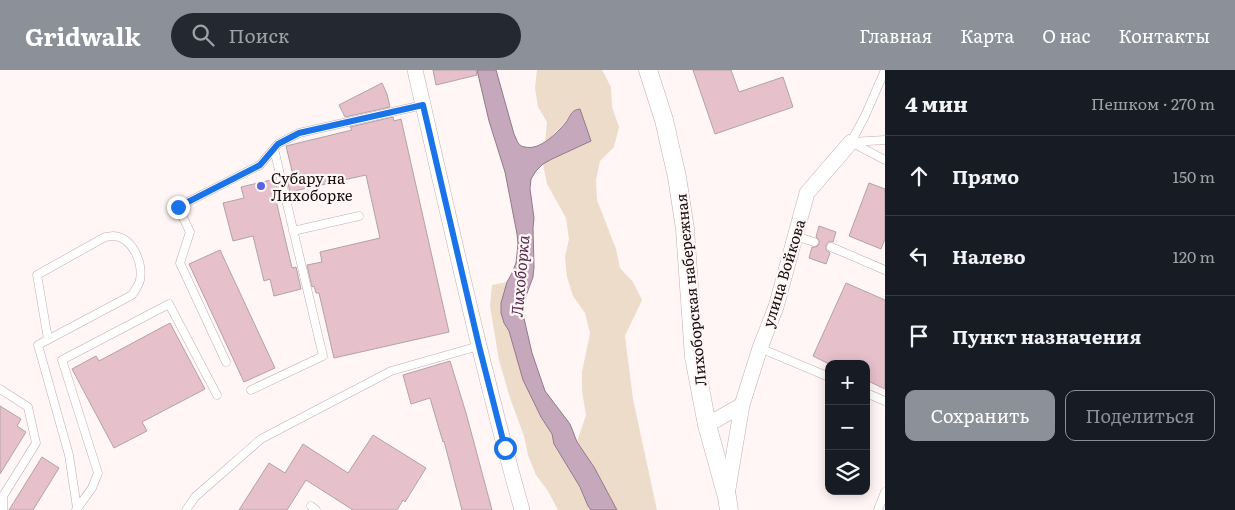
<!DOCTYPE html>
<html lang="ru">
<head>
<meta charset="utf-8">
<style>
	:root { --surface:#171b24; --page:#242831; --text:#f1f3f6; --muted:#9ea1a6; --line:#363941; --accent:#8c9099 }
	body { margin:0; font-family:Literata,serif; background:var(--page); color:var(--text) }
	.controls { position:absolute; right:15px; bottom:15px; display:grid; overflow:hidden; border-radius:10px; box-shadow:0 2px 12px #0003 }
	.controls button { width:45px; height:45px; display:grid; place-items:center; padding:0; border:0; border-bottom:1px solid var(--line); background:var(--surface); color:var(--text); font:25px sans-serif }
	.stop { position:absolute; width:15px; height:15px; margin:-11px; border:4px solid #1a73e8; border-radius:50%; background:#fff }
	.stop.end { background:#1a73e8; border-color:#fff; box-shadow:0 1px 5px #0008 }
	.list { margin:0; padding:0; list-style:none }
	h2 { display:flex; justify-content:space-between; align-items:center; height:65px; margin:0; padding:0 20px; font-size:21px }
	h2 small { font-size:16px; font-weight:400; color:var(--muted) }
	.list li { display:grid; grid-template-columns:32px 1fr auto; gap:15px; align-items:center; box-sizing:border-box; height:80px; padding:0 20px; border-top:1px solid var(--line) }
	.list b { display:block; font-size:19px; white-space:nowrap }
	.list em { font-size:16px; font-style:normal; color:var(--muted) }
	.actions { display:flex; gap:10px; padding:15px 20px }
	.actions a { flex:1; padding:11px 0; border:1px solid var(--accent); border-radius:10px; text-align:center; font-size:18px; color:var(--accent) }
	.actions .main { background:var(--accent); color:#fff }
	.icon { flex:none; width:28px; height:28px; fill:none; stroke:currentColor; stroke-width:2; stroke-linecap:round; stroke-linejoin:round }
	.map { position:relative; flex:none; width:885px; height:440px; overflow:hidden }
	header { display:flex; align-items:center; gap:30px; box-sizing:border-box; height:70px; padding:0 25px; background:var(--accent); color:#fff }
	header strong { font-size:24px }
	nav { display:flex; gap:28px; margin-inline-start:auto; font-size:18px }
	.search { width:350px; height:45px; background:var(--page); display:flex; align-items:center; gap:12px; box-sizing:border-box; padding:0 18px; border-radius:28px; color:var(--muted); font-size:19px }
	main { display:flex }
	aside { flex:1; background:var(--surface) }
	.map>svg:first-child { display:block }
	.green { fill:#eedccb }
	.water { fill:#c6a8bc; stroke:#917a88 }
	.building { fill:#e6c1cb; stroke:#b4a1a6 }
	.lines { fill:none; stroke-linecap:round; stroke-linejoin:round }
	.service-casing { stroke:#c1aeac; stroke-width:9 }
	.minor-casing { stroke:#c1aeac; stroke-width:16 }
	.tertiary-casing { stroke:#c1aeac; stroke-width:19 }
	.service { stroke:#fff; stroke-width:8 }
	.minor { stroke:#fff; stroke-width:15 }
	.tertiary { stroke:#fff; stroke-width:18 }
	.route { stroke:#1a73e8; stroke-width:6 }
	.poi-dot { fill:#5766dd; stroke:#fff6f5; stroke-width:2 }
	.labels { text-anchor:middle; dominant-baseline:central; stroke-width:4.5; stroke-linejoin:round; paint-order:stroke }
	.poi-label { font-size:15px; fill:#160f0f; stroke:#fff6f5; text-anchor:start }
	.street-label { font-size:15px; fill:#160f0f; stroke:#fff6f5 }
	.water-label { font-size:16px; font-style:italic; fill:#562d4b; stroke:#fff6f5 }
</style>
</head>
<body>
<header>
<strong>Gridwalk</strong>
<div class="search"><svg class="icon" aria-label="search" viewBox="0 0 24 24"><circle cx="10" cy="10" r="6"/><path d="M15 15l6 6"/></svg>Поиск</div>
<nav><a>Главная</a><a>Карта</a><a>О нас</a><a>Контакты</a></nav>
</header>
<main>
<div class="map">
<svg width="885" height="440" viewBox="0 0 885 440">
	<rect width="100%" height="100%" fill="#fff6f5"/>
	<!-- green -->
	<path class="green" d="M 537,0 L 602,0 L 611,17 L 612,37 L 619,57 L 614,77 L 600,91 L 596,110 L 597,130 L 616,179 L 620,198 L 633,212 L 642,230 L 625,266 L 633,329 L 657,440 L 617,440 L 594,397 L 577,372 L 586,345 L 582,321 L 582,302 L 590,263 L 585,243 L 573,226 L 567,207 L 565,187 L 569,169 L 566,148 L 547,114 L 543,94 L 552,89 L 591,71 L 580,39 L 572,42 L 566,51 L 545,73 L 547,52 L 538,37 L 535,18 Z
		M 507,212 L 501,233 L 504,253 L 509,261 L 514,280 L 528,320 L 533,329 L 541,347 L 552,364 L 554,374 L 580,417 L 588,436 L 591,440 L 558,440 L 548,421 L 536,405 L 528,385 L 524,366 L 510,328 L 499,290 L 490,236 L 492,215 Z"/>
	<!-- water -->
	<path class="water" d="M 477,0 L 496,0 L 514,64 L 518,73 C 520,75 522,77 525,77 C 540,81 558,62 567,51 C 571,44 572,40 580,39 L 591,71 L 552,89 L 543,94 L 536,101 L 531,109 L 530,119 L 534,148 L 533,158 L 534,197 L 533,207 L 523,234 L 523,244 L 532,283 L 545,321 L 570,354 L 577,372 L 594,397 L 617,440 L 591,440 L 588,436 L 580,417 L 554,374 L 552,364 L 541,347 L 523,310 L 509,261 L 504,253 L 501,243 L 501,233 L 507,212 L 512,203 L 516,193 L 518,174 L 517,164 L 505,102 L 489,51 Z"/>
	<!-- building -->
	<path class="building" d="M 433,0 L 476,0 L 477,5 L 436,15 Z
		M 693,0 L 731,0 L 739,22 L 783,7 L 793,37 L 715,64 Z
		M 382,13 L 387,24 L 390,37 L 345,47 L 339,35 Z
		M 393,47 L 394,51 L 401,49 L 449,262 L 334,288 L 319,223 L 316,223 L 314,216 L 312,217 L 307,195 L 322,192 L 320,182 L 380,168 L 366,105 L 290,122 L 286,106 L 293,105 L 286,76 L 352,60 L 350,57 Z
		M 275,109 L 279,125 L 275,126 L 292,198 L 296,197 L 301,219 L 274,226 L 270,209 L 264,211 L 253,166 L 233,171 L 223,133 L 244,128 L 241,117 Z
		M 869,113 L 885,119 L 885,169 L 881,179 L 849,166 Z
		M 819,156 L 836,162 L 833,172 L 828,172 L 826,175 L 826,180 L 830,183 L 826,194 L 809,188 L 812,177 L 816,177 L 819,174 L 819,170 L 816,167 Z
		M 220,180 L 275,298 L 244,312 L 189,194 Z
		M 846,213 L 885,230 L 885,319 L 866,310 L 866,294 L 829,294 L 813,286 Z
		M 170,253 L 205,319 L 142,352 L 147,361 L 114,378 L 72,299 L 96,286 L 99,291 Z
		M 450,291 L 466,343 L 492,440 L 462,440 L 444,371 L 443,372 L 430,328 L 411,334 L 403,305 Z
		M 0,336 L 21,349 L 17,356 L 26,362 L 0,404 Z
		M 373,365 L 426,398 L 405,432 L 403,430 L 397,440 L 353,440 L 306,410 L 287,440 L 239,440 L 269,393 L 285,403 L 303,374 L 348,403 Z
		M 42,387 L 59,398 L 33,440 L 9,440 Z"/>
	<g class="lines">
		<defs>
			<path id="service" d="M 851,72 L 865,46 L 885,0
				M 851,72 L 885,90
				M 851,72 L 885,70
				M 293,161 L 359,146
				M 795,166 L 814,172
				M 831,177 L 885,200
				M 48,269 L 37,205 L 105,167 C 108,167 111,166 113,166 C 133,167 143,193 140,210 C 139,215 135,220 132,225 L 38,275 L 69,385 L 77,438
				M 760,278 L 829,307
				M 226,292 L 180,193 L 190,162 L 178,137 L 260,95 L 278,74 L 299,63 L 423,35
				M 0,319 L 28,337 L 36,373 L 3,426 L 3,440
				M 251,320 L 323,286 L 274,79
				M 866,323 L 885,331
				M 311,436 L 316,440
				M 76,440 L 92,418 L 98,403 L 62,290 L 169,234 L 217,325
				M 186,440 L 195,427 L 261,369 L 391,301 L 479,276
				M 878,440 L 885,422"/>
			<path id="minor" d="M 415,0 C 449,147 481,295 522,440
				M 707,355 L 742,335
				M 727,425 L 742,335 L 760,278 L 776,237 L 807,123 L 851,72"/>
			<path id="tertiary" d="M 648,0 L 664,50 L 677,107 L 685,159 L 694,287 L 707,355 L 727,427 L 729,440"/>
		</defs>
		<!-- service casing -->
		<use href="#service" class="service-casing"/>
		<!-- minor casing -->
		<use href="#minor" class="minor-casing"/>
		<!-- tertiary casing -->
		<use href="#tertiary" class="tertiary-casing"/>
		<!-- service -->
		<use href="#service" class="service"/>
		<!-- minor -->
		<use href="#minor" class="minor"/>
		<!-- tertiary -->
		<use href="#tertiary" class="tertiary"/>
	</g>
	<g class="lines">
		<!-- route -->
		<path class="route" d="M 178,137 L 260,95 L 278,74 L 299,63 L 423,35 L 479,276 L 505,378"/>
	</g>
	<!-- markers -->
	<circle class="poi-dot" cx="261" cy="116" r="5"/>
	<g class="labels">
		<!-- poi labels -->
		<g class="poi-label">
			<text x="271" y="107">Субару на<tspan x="271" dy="17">Лихоборке</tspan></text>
		</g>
		<!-- street labels -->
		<g class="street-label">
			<text transform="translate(783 203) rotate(-73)">улица Войкова</text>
			<text transform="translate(690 220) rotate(-96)">Лихоборская набережная</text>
		</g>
		<!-- water labels -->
		<g class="water-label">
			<text transform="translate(519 206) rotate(-85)">Лихоборка</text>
		</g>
	</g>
</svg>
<div class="controls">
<button>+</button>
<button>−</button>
<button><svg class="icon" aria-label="layers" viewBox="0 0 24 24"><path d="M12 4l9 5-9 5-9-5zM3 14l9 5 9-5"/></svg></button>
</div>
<div class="stop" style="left:505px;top:378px"></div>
<div class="stop end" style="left:178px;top:137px"></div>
</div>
<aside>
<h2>4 мин<small>Пешком · 270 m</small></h2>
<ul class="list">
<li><svg class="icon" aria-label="ahead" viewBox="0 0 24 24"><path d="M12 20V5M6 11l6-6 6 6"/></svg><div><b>Прямо</b></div><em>150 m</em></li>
<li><svg class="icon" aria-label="left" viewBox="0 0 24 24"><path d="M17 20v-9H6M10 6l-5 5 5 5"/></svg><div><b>Налево</b></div><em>120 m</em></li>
<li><svg class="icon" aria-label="arrive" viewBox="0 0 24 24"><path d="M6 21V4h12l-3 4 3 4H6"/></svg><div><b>Пункт назначения</b></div></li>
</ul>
<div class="actions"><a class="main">Сохранить</a><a>Поделиться</a></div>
</aside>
</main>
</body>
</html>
